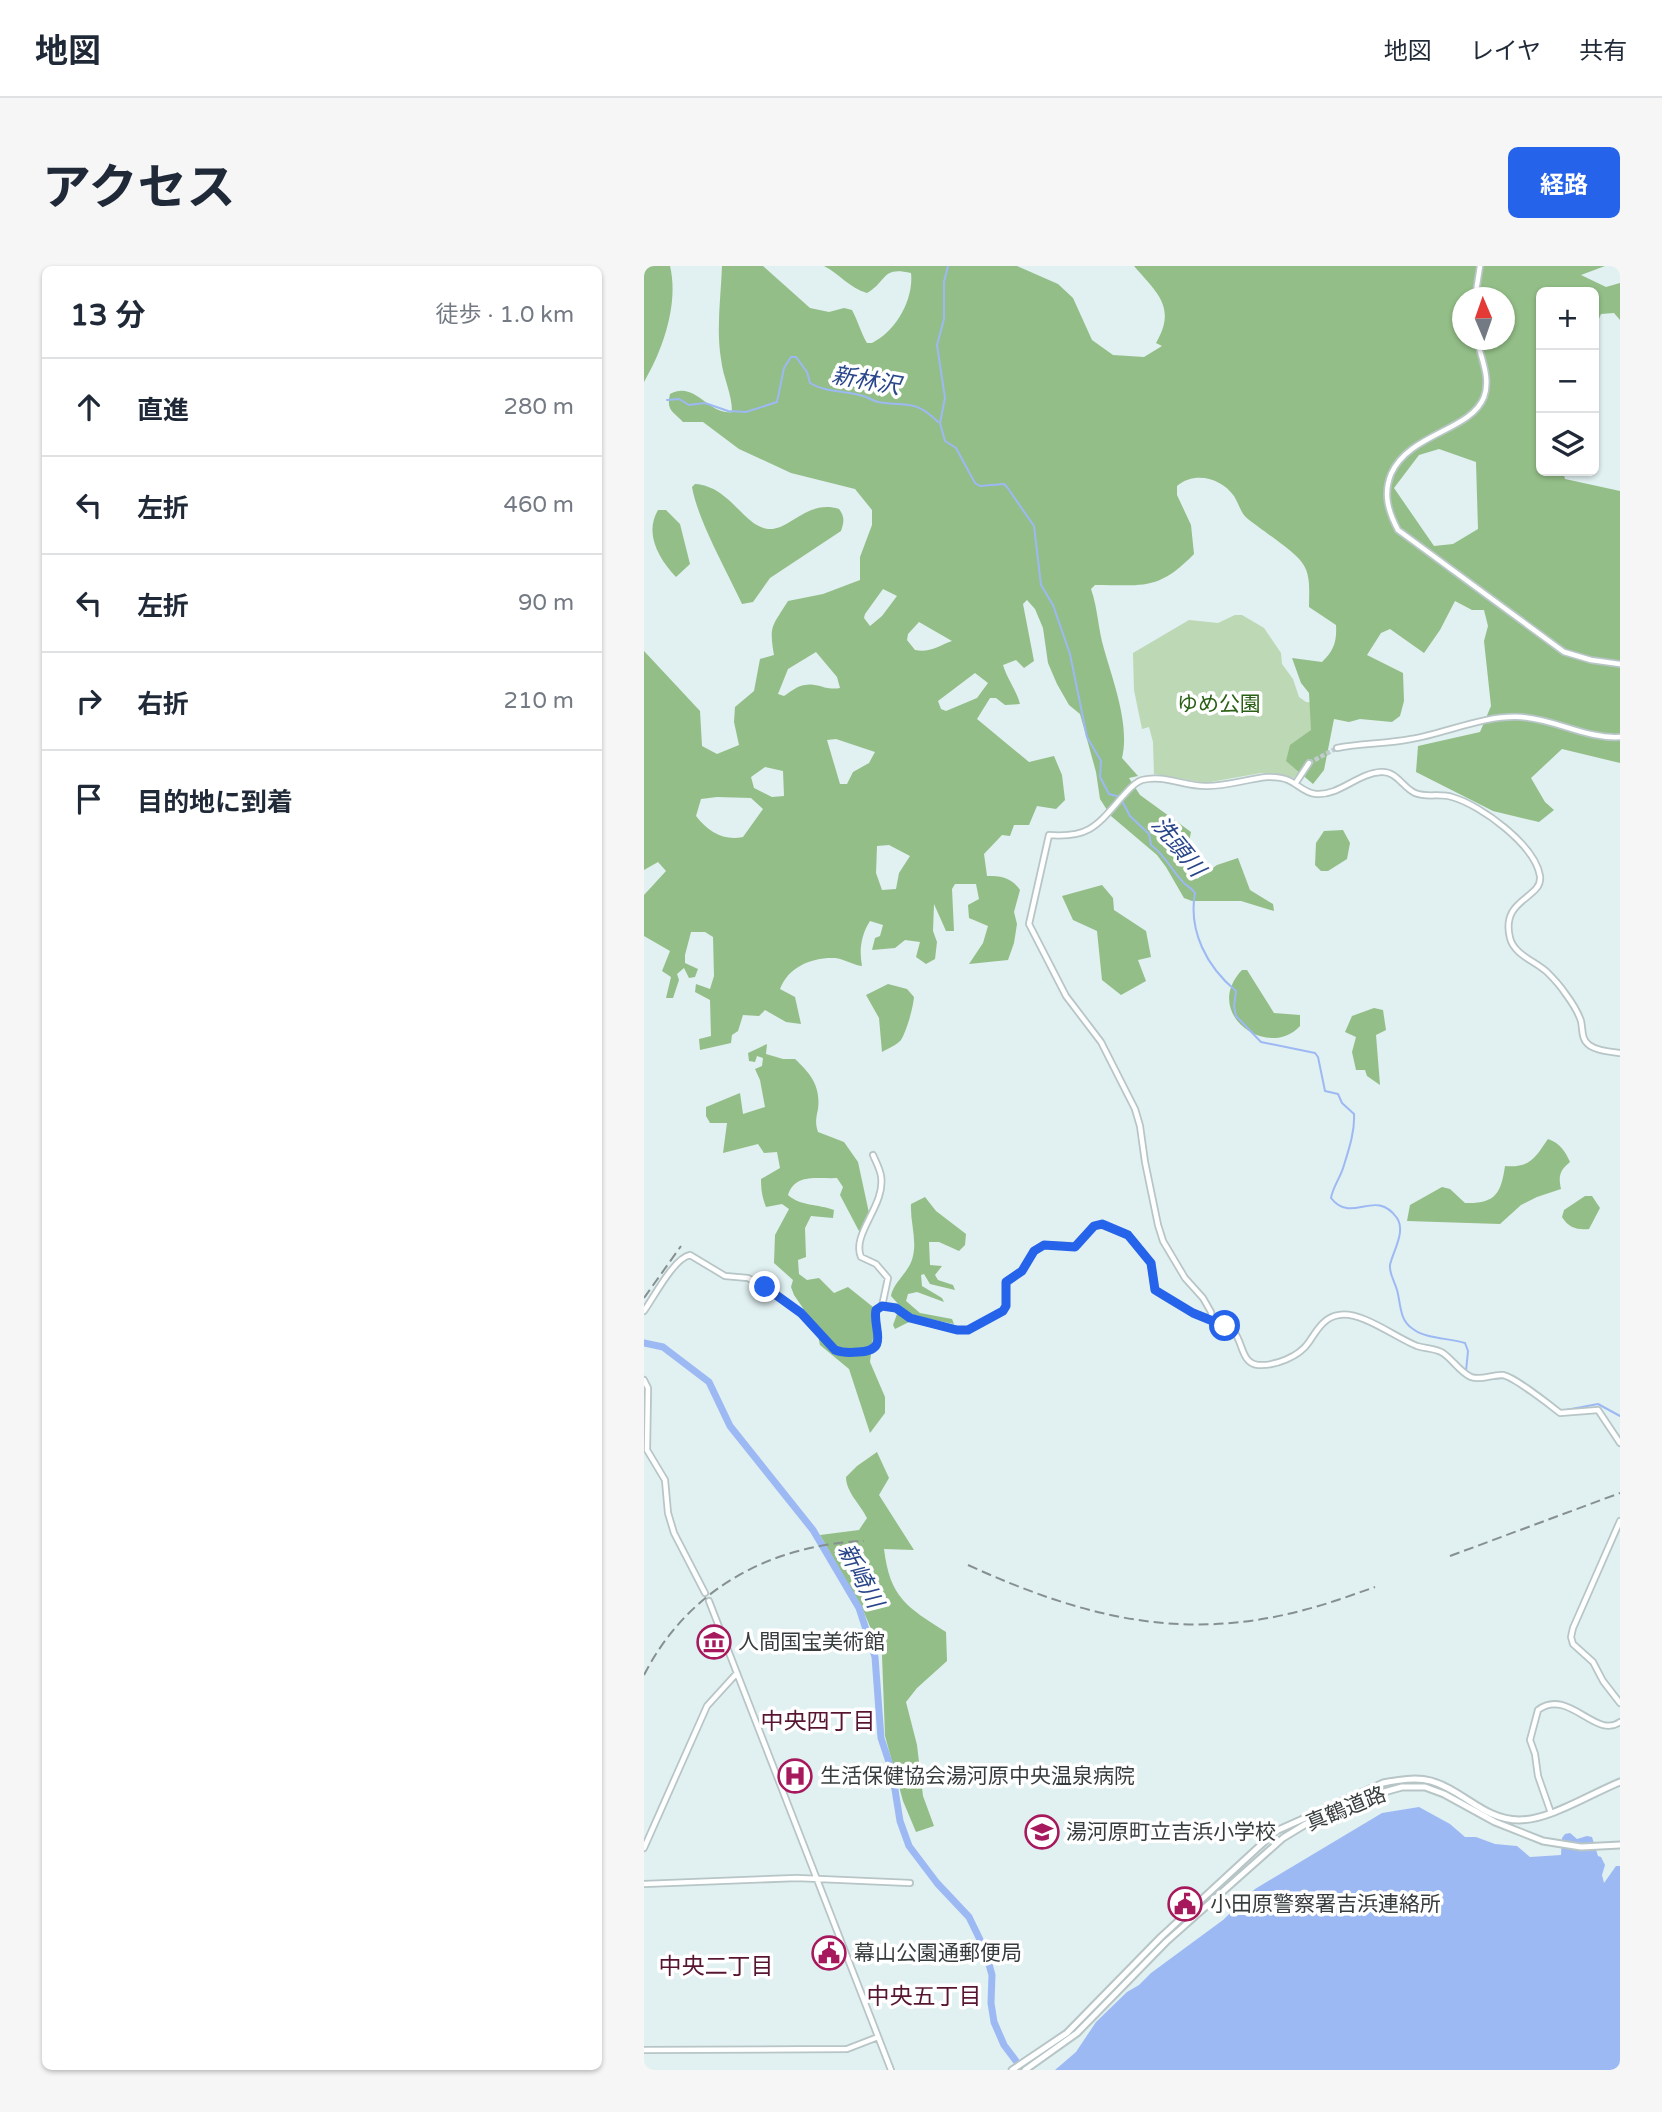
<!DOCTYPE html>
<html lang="ja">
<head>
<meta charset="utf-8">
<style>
	:root { --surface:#fff; --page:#f6f6f7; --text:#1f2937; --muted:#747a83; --line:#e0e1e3; --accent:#2563eb }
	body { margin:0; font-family:"Varela Round","Noto Sans JP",sans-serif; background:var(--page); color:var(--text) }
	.controls { position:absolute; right:21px; top:21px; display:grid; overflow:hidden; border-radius:10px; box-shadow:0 2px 5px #0004 }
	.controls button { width:63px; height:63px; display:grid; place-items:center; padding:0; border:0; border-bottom:2px solid var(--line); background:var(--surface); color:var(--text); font:35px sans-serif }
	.compass { position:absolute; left:808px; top:21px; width:63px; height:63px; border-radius:50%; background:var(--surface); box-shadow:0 2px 5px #0004; rotate:358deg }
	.stop { position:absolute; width:21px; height:21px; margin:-16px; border:5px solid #2563eb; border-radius:50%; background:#fff }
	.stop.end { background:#2563eb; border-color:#fff; box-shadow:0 2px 7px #0008 }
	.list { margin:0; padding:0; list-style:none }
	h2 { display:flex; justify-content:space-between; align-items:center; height:91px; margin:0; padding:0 28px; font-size:30px }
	h2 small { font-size:23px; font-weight:400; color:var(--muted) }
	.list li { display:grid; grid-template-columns:46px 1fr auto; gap:21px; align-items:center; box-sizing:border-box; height:98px; padding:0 28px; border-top:2px solid var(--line) }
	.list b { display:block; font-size:26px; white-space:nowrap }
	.list em { font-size:23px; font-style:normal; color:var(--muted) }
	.icon { flex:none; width:38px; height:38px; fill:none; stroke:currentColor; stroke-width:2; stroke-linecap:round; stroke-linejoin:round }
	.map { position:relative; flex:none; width:976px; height:1804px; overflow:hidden; border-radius:10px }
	header { display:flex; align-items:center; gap:42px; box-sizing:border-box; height:98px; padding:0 35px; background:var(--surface); border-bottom:2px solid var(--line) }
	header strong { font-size:33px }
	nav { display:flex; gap:38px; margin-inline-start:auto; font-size:24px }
	.intro { display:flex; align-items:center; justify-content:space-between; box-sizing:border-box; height:168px; padding:0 42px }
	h1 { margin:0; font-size:49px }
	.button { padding:18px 32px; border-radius:10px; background:var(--accent); color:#fff; font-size:24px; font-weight:700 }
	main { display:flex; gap:42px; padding:0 42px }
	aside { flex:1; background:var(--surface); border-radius:10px; box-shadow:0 2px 5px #0004 }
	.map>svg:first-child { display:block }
	.green { fill:#bcd8b5 }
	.forest { fill:#93be87; fill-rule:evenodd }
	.water { fill:#9db9f4 }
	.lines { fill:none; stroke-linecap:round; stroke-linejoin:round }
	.stream { stroke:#9db9f4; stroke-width:2 }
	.river { stroke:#9db9f4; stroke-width:7 }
	.tertiary-tunnel { stroke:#bfcccd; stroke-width:4.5; stroke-dasharray:4.5 2; stroke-linecap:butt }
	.tertiary-casing { stroke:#b7c5c6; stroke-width:8 }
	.secondary-casing { stroke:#b7c5c6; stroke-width:8 }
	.trunk-casing { stroke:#b7c5c6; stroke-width:9 }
	.tertiary { stroke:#fff; stroke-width:4.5 }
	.secondary { stroke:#fff; stroke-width:4.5 }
	.trunk { stroke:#fff; stroke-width:5 }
	.rail { stroke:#869090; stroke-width:2; stroke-dasharray:10 5; stroke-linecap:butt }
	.route { stroke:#2563eb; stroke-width:9 }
	.labels { text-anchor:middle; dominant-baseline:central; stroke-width:7; stroke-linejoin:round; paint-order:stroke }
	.park-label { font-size:21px; fill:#2a6117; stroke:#fff }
	.poi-label { font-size:21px; fill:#373d3d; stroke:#fff; text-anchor:start }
	.street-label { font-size:21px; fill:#373d3d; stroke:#fff }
	.water-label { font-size:23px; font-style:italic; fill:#29468b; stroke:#fff }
	.neighbourhood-label { font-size:23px; fill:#571531; stroke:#fff }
</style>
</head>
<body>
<header>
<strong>地図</strong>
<nav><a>地図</a><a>レイヤ</a><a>共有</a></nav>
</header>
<div class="intro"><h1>アクセス</h1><a class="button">経路</a></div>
<main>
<aside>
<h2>13 分<small>徒歩 · 1.0 km</small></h2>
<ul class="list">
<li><svg class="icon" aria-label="ahead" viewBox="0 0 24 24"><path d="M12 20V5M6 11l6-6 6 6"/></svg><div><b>直進</b></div><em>280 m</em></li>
<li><svg class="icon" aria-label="left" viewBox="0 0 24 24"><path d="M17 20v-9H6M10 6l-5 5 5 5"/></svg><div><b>左折</b></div><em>460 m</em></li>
<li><svg class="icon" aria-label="left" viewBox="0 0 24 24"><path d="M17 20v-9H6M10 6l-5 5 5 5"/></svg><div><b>左折</b></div><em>90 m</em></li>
<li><svg class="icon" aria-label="right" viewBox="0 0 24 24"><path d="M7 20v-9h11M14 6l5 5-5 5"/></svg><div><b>右折</b></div><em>210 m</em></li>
<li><svg class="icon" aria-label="arrive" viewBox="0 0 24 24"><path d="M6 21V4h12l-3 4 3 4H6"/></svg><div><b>目的地に到着</b></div></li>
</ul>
</aside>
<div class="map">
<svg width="976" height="1804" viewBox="0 0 976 1804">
	<rect width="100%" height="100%" fill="#e1f0f1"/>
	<!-- green -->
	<path class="green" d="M 591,349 L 598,349 L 620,362 L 637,387 L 638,398 L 649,413 L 655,431 L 662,436 L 670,437 L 664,495 L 650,512 L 628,507 L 617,507 L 561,517 L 510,508 L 509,476 L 505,461 L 498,463 L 490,424 L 489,387 L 545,354 L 574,357 Z"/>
	<!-- forest -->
	<path class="forest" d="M 0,0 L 26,0 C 35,37 19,84 0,116 Z
		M 78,0 L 119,0 L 166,42 L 185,46 L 200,42 L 208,44 C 214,55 217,67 223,77 L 228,77 C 251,66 270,34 267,7 C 237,0 244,15 223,27 C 205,22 196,8 180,0 L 373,0 L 414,18 L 429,32 L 448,74 L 469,89 L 500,91 L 518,80 L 512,77 C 533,41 513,27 490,0 L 961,0 L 937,9 L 962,21 L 976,17 L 976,54 L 970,47 L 957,48 L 950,65 L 950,26 L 897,26 L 897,103 L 894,107 L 892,137 L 897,146 L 897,205 L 919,205 L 921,213 L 976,225 L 976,497 L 918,483 L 887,512 L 901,536 L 910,544 L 895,556 L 849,545 L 772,506 L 774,480 L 836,466 L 847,440 L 840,375 L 844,360 L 840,344 L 828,344 L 811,335 L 796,364 L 780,387 L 746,363 L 737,367 L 723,389 L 759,407 L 760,435 L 756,450 L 748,456 L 716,453 L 705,456 L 690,453 L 680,504 L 669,518 L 642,495 L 646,479 L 667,464 L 665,427 L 657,417 L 648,392 L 678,396 C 690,385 693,375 692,359 L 665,341 C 665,327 667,309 659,298 C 652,286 616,263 604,253 C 597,248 595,238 590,230 C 577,212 551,205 533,220 L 533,229 L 547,259 L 550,288 C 514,325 499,319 451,319 L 447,323 C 454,343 454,363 460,383 C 469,415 486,459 478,492 L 494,510 L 485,512 L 496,529 L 547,566 L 543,586 L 553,613 L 573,599 L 594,592 L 606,624 L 629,638 L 630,645 L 597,635 L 548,635 L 540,632 L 522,601 L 513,589 L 467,550 L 456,533 L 452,506 L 436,448 L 425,439 L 413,418 L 404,397 L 399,362 L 391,343 L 383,334 L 379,338 L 390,395 L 380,402 L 372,394 L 359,399 C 363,413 372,423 376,438 L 361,439 L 352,432 L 346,432 L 333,453 L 385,496 L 410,490 L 418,509 L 421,534 L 412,543 L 393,540 L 385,559 L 370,559 L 366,570 L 358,569 L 340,588 L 343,610 C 357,610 367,611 376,624 L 370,646 L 373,658 L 370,677 L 364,694 L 325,698 L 339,677 L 344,660 L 325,652 L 324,639 L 335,633 L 332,618 L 311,618 L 308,623 L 310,665 L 302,665 L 290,638 L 289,665 L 293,676 L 291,693 L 282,698 L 272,691 L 276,676 L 261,674 L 251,682 L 228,684 L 231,672 L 236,670 L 239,659 L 226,655 C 217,669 215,684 218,700 C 209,699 200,693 191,692 C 168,691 144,701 136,723 L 151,731 L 157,758 L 142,756 L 121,744 L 115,750 L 99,749 L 94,765 L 88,769 L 87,777 L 56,784 L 55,773 L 67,770 L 66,734 L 51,726 L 52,718 L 66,723 L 70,710 L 69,671 L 61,666 L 47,666 L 41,689 L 41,697 L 54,703 L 51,711 L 45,712 L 40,702 L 33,708 L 35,714 L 29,732 L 22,732 L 27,711 L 18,705 L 26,685 L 0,670 L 0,629 L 22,605 L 14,596 L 0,604 L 0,385 L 56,445 L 58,480 L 73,488 L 95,479 L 90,456 L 91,441 L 110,425 L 116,393 L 130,389 C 125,359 128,361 144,335 L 179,328 L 216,314 L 216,291 L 228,259 L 228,244 L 211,223 L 147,207 L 95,183 L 59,156 L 39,156 C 29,145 22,145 26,128 C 51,114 64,149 88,146 C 88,127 79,112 77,93 C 72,63 77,30 78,0 ZM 818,32 L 860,32 L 860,74 L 818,74 ZM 795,183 L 832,196 L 834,263 L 809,278 L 790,280 L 750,222 L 775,189 ZM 239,323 L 253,330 L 238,350 L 226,360 L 220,352 L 221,348 ZM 275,356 L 308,375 C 294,380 286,387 271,384 L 263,374 L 264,368 ZM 172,386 L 193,411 L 196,422 C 182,425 173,416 161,419 C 153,420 146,426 140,430 L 134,428 L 144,403 ZM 331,407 L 344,417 L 333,432 L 302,445 L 297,443 L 294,435 ZM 192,473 L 231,486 L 225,497 L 209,506 L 203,518 L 196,518 L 183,474 ZM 121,501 L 139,505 L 140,530 L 128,531 L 110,522 L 107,511 ZM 73,531 L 107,532 L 119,543 L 99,571 C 80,575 64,566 52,550 L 57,533 ZM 245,579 L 266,590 L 255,607 L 252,623 L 238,624 L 232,607 L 233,580 Z
		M 51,218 C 86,220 99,260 124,263 C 146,265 163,233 195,243 C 201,251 200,256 197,265 L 126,312 L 109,336 L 98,338 C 83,305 54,255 48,221 Z
		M 14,244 L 22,244 L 36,258 L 46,298 L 32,311 C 15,293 0,268 14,244 Z
		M 699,564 L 706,577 L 703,593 L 684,605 L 677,605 L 671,599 L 672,577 L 680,565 Z
		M 458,619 L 469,632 L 470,644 L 502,665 L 507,691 L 494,694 L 502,715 L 477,729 L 458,714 L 453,665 L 429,654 L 418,630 Z
		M 598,704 L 603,704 L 630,747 L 656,749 L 656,760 C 624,795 557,747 598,704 Z
		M 244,718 L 263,723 L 270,731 C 269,742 263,764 257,774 C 253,779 243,783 238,786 L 235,752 L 222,729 Z
		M 730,742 L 739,744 L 742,764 L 732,769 L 736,819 L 723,810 L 721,804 L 712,804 L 708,786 L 712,771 L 701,766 L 708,750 Z
		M 123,778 L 122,788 L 139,793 L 151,793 C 166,807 177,820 174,843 C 172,852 171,857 174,866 L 200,876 L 214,896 L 225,947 L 216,967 L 196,929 L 199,921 L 193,912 C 173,913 151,907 144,929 C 156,940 174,938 190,944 L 189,952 L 167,950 L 161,962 L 162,991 L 154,994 L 155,1008 L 163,1014 L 175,1012 L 190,1027 L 204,1021 L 229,1041 L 233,1040 L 226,1096 L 241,1131 L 241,1147 L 226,1167 L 205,1103 L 176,1079 L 172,1061 L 150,1029 L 147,1021 L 149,1014 L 130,997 L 131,969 L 145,943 L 138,938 L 122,941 C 118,931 117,923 117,913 L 136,902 L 133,886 L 120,887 L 114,878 L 79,887 L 83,857 L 66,857 L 62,850 L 62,841 L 96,827 L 99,848 L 121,841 L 116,814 L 111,803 L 118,800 L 119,792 L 113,790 L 111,796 L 105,795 L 104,787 Z
		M 904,873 C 916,877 921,885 926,896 C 916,904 914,910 917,923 L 893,931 L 877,939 L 856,958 L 763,955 L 766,939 L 798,921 L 806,923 L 821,937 C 851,938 857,928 861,900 C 886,902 891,892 904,873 Z
		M 941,930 L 948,930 L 956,942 L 945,963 C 933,964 925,962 918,951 L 920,944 Z
		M 281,931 L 292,945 L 322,968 L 321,979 L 315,985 L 295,976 L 285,976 L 286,999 L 298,1000 L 291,1009 L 294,1014 L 309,1019 L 311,1024 L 286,1018 L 280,1008 L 277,1009 L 278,1020 L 298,1032 L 300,1036 L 273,1026 L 264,1028 L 262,1035 L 276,1047 L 308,1053 L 310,1058 L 275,1051 L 251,1063 L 249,1059 L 256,1040 L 247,1030 C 249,1016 266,1006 269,990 C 273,973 266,955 267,938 Z
		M 233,1186 L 245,1212 L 235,1229 L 270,1284 L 240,1283 C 246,1332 263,1341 302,1366 L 303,1395 L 273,1422 L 262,1436 L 273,1479 L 279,1530 L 290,1560 L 272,1566 L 259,1535 L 241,1470 L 238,1389 L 219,1344 L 176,1269 L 215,1264 L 223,1252 C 216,1238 202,1226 202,1211 L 213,1200 Z"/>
	<!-- water -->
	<path class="water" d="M 775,1541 L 806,1558 L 821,1571 L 832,1571 L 851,1578 L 873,1580 L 886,1591 L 917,1589 L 918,1572 L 921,1568 L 926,1567 L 933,1573 L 943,1570 L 948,1571 L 954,1590 L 957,1591 L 961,1599 L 958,1609 L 960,1617 L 972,1600 L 976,1600 L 976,1804 L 411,1804 L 432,1786 L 452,1756 L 483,1726 L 495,1719 L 507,1707 L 579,1654 L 611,1623 L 738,1547 Z"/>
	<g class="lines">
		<!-- stream -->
		<path class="stream" d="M 304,0 L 300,16 L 300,53 L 293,79 L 301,132 L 296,157 L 301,175 L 312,182 L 331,217 L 336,220 L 360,218 L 363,221 L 390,260 L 397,319 L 409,339 L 426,388 L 443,471 L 457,495 L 456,511 L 465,528 L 476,531 L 486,550 L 505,568 L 507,579 C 520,588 527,603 538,615 C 542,620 547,621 551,627 C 544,665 563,701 592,725 L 590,740 L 592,750 L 617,776 L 671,787 L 674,791 L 681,825 L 694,828 L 698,837 L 710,848 C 711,865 705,883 700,899 C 697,911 689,920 687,932 C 708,959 731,921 753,952 C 762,966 749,985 746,999 C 745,1008 751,1016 753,1024 C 757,1038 755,1054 769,1063 C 782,1073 805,1072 821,1077 L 824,1085 L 822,1105
			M 23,134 L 35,133 L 45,139 L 61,137 L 84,145 L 102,146 L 133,136 L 140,102 L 147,91 L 152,91 L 163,106 L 166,117 C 182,127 201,124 219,130 C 224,131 229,135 234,136 C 263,141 271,133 294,156
			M 842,1113 L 861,1112
			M 869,1116 L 893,1132
			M 922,1144 L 954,1138 L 976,1150"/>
		<!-- river -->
		<path class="river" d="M 0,1077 L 19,1081 L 65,1116 L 86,1160 L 169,1264 L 215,1342 L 231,1391 L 237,1472 L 248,1505 L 256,1555 L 265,1580 L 293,1617 L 325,1651 L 341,1684 L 348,1709 L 347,1737 L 350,1756 L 360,1779 L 372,1795"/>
		<!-- tertiary-tunnel -->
		<path class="tertiary-tunnel" d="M 665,497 L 693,482"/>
		<defs>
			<path id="tertiary" d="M 831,32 L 836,0
				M 833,74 C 837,92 847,112 840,131 C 827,165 765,167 747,208 C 739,228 744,245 754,264 L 920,386 L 947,394 L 976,398
				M 693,482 C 717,477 742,478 767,473 C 803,467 839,449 877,451 C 911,453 942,473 976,471
				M 651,518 L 665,497
				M 229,889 C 232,896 236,903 237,910 C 242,939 207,968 217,991 L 232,998 L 244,1012 L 238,1040
				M 0,1045 C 10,1031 30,992 46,989 L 81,1010 L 104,1012 L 121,1021 L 157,1047 L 191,1084 C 199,1087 205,1087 214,1086 C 247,1085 228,1063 232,1044 L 238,1040 L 252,1042 L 266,1052 L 313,1064 L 324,1064 L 359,1045 L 362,1039 L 362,1016 L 378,1005 L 390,985 L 400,979 L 431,980 L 450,960 L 458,959 L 484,969 L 507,997 L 511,1024 C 522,1032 535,1039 547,1046 C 561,1053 580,1054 590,1066 C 599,1076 597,1097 614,1099 C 631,1100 655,1091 665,1076 C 673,1064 680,1051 695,1049 C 718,1045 752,1072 773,1080 C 782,1083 791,1082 799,1087 C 809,1094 816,1106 827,1111 C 838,1115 848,1108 859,1109 C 870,1111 906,1139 916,1147 L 954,1144 L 976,1177
				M 568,1053 L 567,1046 L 559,1032 L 541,1012 L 519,975 L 514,959 L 501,896 L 496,860 L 491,843 L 457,776 L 422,730 L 385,658 L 405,569 C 445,572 453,560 478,531 C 484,525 489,517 498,514 C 520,508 542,521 563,520 C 584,520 603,513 623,511 C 630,511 637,511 644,514 C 654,518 660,527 672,528 C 695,530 714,507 737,506 C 753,505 758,521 771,527 C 783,532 796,527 808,531 C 837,539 891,579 896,610 C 899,633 856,632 866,672 C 870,689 893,696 904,707 C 910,713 917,721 921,727 C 927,735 934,746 937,755 C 939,764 937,773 945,779 C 953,785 967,786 976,787
				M 0,1114 L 4,1122 L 3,1184 L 21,1214 L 24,1247 L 30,1267 L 61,1327
				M 65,1335 L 247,1804
				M 0,1582 L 63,1440 L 93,1407
				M 0,1618 L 153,1612 L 266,1617
				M 0,1784 L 203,1783 L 234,1771"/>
			<path id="secondary" d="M 976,1255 L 929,1362 L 927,1371 L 929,1378 L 949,1396 L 959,1415 L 976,1437
				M 907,1547 L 894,1510 L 891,1488 L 886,1474 L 894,1444 C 924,1421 952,1474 976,1456"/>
			<path id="trunk" d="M 368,1804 L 423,1767 L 517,1671 L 632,1565 L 739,1517 C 755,1514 772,1511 787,1515 C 819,1524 840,1554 875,1554 C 906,1554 946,1528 976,1516
				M 381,1804 L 433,1767 L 522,1676 L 639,1572 L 662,1558 L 733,1528 L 758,1521 L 781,1521 L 800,1528 L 851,1556 L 899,1575 L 937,1581 L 976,1579"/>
		</defs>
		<!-- tertiary casing -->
		<use href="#tertiary" class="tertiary-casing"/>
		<!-- secondary casing -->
		<use href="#secondary" class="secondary-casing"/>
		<!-- trunk casing -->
		<use href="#trunk" class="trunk-casing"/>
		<!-- tertiary -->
		<use href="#tertiary" class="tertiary"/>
		<!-- secondary -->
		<use href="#secondary" class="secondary"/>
		<!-- trunk -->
		<use href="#trunk" class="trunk"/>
		<!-- rail -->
		<path class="rail" d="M 0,1032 L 37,980
			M 806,1290 L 976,1227
			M 324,1299 C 436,1350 537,1377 660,1344 C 684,1338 708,1329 731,1321
			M 0,1409 C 44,1323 126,1279 220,1275"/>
	</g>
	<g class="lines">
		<!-- route -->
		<path class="route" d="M 121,1021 L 157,1047 L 191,1084 C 199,1087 205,1087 214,1086 C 247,1085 228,1062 232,1044 L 238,1040 L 252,1042 L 266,1052 L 313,1064 L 324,1064 L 359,1045 L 362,1040 L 362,1016 L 378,1005 L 390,985 L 400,979 L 431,981 L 450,960 L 458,958 L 484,969 L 507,997 L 511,1024 L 549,1047 L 581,1060"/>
	</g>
	<!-- icons -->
	<defs>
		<symbol id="museum-ring" viewBox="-11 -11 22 22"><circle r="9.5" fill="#fff" stroke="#a6195c" stroke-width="1.5"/><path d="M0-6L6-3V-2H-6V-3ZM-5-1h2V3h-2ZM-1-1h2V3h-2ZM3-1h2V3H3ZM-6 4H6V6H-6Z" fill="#a6195c"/></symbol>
		<symbol id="hospital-ring" viewBox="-11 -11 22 22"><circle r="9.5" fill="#fff" stroke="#a6195c" stroke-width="1.5"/><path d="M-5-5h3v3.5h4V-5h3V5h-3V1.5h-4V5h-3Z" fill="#a6195c"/></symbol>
		<symbol id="school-ring" viewBox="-11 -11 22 22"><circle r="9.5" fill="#fff" stroke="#a6195c" stroke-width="1.5"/><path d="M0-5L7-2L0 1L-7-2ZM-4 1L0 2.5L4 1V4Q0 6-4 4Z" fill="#a6195c"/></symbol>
		<symbol id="civic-ring" viewBox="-11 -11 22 22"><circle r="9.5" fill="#fff" stroke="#a6195c" stroke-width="1.5"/><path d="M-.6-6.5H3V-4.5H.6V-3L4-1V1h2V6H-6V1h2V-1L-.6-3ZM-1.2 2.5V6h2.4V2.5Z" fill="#a6195c"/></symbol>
	</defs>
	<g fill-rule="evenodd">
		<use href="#museum-ring" x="51" y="1357" width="38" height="38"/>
		<use href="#hospital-ring" x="132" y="1491" width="38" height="38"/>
		<use href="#school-ring" x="379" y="1547" width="38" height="38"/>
		<use href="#civic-ring" x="522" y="1619" width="38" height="38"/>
		<use href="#civic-ring" x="166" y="1668" width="38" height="38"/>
	</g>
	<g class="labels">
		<!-- park labels -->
		<g class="park-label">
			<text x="575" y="438">ゆめ公園</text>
		</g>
		<!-- poi labels -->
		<g class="poi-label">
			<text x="94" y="1376">人間国宝美術館</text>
			<text x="176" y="1510">生活保健協会湯河原中央温泉病院</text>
			<text x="422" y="1566">湯河原町立吉浜小学校</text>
			<text x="566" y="1638">小田原警察署吉浜連絡所</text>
			<text x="210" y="1687">幕山公園通郵便局</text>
		</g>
		<!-- street labels -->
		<g class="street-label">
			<text transform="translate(702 1543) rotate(-22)">真鶴道路</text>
		</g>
		<!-- water labels -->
		<g class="water-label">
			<text transform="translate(222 115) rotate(10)">新林沢</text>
			<text transform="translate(534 581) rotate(51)">洗頭川</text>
			<text transform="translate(216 1310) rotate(62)">新崎川</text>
		</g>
		<!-- neighbourhood labels -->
		<g class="neighbourhood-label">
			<text x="174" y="1456">中央四丁目</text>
			<text x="72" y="1701">中央二丁目</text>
			<text x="280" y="1731">中央五丁目</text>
		</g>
	</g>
</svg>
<div class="controls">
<button>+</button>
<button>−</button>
<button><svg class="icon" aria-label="layers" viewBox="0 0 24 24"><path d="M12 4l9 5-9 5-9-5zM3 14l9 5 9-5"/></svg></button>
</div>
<svg class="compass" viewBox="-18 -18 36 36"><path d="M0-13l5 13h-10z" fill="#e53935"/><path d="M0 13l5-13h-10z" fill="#747a83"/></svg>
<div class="stop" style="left:581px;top:1060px"></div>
<div class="stop end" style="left:121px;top:1021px"></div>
</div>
</main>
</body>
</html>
